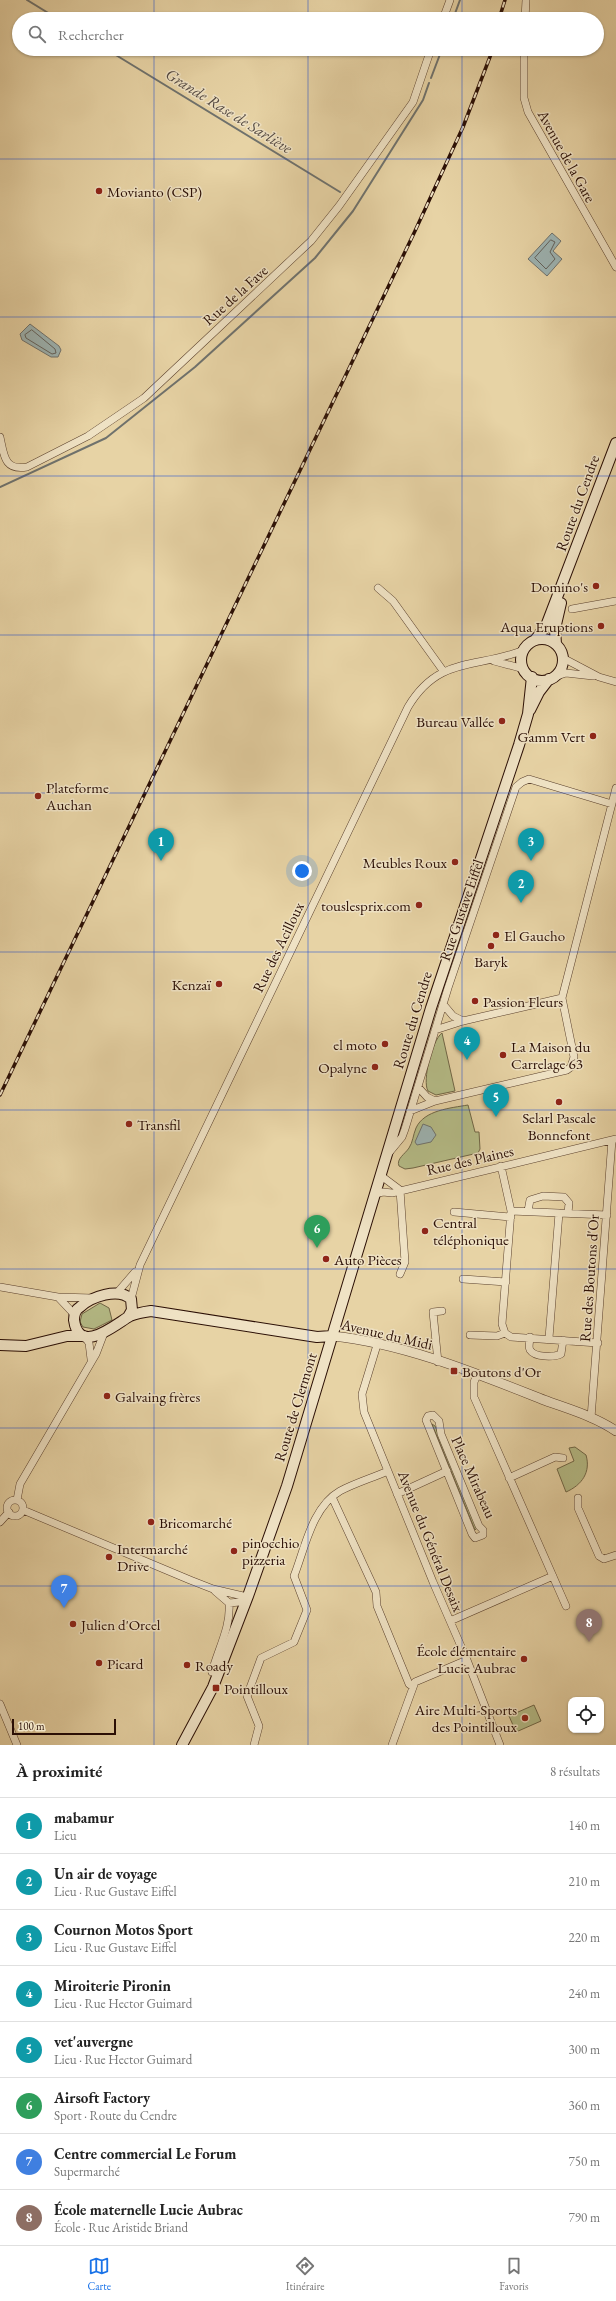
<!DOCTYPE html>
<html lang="fr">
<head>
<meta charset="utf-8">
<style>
	:root { --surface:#fff; --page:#f6f6f6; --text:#222; --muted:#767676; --line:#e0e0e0; --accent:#1a73e8 }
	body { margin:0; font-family:"EB Garamond",serif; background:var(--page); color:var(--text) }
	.controls { position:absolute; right:12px; bottom:12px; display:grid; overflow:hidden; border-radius:8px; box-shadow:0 1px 3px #0004 }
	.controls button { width:36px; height:36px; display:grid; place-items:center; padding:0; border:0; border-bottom:1px solid var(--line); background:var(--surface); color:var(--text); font:20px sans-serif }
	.scale { position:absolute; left:12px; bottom:10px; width:104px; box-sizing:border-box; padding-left:4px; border:2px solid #2b0f05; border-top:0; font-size:11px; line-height:14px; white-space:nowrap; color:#2b0f05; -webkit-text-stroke:3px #efe2c4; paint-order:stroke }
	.you { position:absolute; left:302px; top:871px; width:14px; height:14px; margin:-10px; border:3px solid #fff; border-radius:50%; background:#1a73e8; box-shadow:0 0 0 6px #1a73e833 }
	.badge { display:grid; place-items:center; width:26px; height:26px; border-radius:50%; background:var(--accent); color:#fff; font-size:13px; font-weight:700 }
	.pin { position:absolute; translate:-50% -33px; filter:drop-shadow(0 1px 2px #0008) }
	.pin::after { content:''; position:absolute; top:21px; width:14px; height:12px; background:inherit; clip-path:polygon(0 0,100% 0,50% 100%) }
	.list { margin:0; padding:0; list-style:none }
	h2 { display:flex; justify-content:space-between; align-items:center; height:52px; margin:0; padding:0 16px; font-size:17px }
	h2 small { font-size:13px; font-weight:400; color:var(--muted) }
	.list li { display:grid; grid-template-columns:26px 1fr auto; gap:12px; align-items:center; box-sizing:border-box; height:56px; padding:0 16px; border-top:1px solid var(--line) }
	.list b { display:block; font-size:15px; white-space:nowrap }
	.list p { margin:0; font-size:13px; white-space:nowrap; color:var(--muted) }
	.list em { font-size:13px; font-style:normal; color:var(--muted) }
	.icon { flex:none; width:22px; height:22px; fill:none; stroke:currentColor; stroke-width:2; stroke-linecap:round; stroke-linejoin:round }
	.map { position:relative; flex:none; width:616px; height:1745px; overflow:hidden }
	.search { position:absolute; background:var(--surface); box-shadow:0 1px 3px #0004; left:12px; right:12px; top:12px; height:44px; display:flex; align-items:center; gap:10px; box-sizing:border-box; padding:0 14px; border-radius:22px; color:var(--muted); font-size:15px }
	.sheet { height:500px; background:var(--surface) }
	nav { display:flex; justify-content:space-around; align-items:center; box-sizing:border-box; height:56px; border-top:1px solid var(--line); background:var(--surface); font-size:11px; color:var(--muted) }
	nav a { display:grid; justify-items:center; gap:2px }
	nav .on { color:var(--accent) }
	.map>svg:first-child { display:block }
	.green { fill:#b5bc87; stroke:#706646 }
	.water { fill:#9db4b3; stroke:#6f726d }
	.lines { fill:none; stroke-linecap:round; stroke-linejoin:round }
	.shore { stroke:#64625c; stroke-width:1 }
	.stream { stroke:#6f726d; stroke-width:2 }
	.minor-casing { stroke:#5a402d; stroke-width:8 }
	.tertiary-casing { stroke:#5a402d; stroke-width:10 }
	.secondary-casing { stroke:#2b0f05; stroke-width:12 }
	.minor { stroke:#efe2c4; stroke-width:7 }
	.tertiary { stroke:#efe2c4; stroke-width:9 }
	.secondary { stroke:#efe2c4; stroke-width:10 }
	.rail-casing { stroke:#2b0f05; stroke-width:3.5 }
	.rail { stroke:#efe2c4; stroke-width:2; stroke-dasharray:6; stroke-linecap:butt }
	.grid { fill:none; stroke:#1d4ed8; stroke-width:1; stroke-opacity:0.55 }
	.poi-dot { fill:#8f2418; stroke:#efe2c4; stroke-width:1.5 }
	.labels { text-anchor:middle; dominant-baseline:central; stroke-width:3; stroke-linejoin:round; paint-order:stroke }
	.street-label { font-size:15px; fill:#2b0f05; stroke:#efe2c4 }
	.poi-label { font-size:15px; fill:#2b0f05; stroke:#efe2c4; text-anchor:start }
	.water-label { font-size:16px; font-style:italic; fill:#534942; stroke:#efe2c4 }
</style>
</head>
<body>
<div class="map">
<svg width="616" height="1745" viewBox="0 0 616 1745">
	<rect width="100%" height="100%" fill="#e7d3a5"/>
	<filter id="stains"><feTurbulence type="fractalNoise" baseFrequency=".005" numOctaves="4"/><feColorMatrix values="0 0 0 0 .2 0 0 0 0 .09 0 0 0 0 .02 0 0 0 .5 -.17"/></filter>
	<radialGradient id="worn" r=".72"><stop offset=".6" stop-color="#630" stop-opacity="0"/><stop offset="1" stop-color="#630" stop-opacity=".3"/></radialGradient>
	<!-- green -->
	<path class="green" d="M 442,1033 L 455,1091 L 436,1095 L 428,1091 C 422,1081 432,1040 442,1033 Z
		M 468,1105 L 475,1132 L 479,1132 L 480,1149 L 478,1153 L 413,1168 L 405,1169 L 399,1166 C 396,1159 405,1154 409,1148 C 413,1142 413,1135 416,1128 C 424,1110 451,1108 468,1105 Z
		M 100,1303 L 109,1308 L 112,1320 L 94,1329 L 83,1327 L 80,1322 L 82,1314 Z
		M 432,1424 L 435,1426 L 477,1528 L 475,1530 Z
		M 575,1447 L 586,1455 C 591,1472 582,1485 566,1492 L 557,1469 L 574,1461 L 569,1448 Z
		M 534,1705 L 541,1721 L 516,1732 L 509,1716 Z"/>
	<!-- water -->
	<path class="water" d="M 552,233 L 561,241 L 553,251 L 562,259 L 547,276 L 528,259 Z
		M 30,324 L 59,346 L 61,350 L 58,357 L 51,357 L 22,340 L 20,334 Z
		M 423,1124 L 431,1127 L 436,1135 L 431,1142 L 417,1145 L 415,1142 Z"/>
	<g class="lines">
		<!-- shore -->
		<path class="shore" d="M 551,240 L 555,242 L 550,252 L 555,259 L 546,269 L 535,258 Z
			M 32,330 L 55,349 L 56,353 L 52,354 L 26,338 L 25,335 Z"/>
		<!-- stream -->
		<path class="stream" d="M 27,0 L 58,19
			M 453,19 L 460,0
			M 106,49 L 340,192
			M 431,78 L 442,49
			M 0,487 L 106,438 L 195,367 L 315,258 L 353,211 L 423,100 L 429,83"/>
		<defs>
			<path id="minor" d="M 443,19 L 450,0
				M 525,19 L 526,0
				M 524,49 L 524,98 L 528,112 L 616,267
				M 0,437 C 4,455 4,471 27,467 L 88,436 L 144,398 L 311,241 L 339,206 L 413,102 L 431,49
				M 378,588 L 393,601 L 444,672
				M 572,609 L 616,601
				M 563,658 L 599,677 L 616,682
				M 494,661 L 524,669
				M 554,677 L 566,673 L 593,676
				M 443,1004 L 453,1016 L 463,1021
				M 435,1030 L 463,1021 L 562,998 L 616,788
				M 418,1087 L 427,1097 L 435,1101
				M 410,1111 L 435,1101 L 567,1070 L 571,1067 L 574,1057 L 562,998
				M 388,1154 L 402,1137 L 405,1129 L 448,988 L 516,787 L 522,782 L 529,779 L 612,804
				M 501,1166 L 511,1211 L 502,1324 L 505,1333 L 511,1337 L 598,1343
				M 380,1175 L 400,1190
				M 375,1194 L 383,1192 L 392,1193 L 616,1139
				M 511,1211 L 607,1215
				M 528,1211 L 530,1200 L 543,1196 L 564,1197 L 569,1203 L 568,1213
				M 454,1212 L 511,1217
				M 400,1274 L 405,1262 L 400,1190
				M 463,1279 L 506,1282
				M 0,1287 L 58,1297 L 74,1314
				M 116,1294 L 135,1272
				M 58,1297 L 92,1298
				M 131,1299 L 140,1265 L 408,707 C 439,655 477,669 524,650
				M 470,1335 L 497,1336 L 505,1333
				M 84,1336 L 89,1343 L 91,1359
				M 530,1337 C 530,1341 528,1347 530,1350 C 535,1358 555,1357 561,1354 L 563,1340
				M 549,1338 L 559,1213
				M 377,1345 L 362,1394 L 364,1412 L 433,1582 L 467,1660 L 500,1745
				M 438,1362 L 433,1312 L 442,1311
				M 477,1375 L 474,1382 L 474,1397 L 566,1606
				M 433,1415 L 439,1421 L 441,1434 L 479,1526 L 483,1530 L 483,1535 L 475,1538 L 472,1534 L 426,1420 L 428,1416 Z
				M 591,1418 L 612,1140
				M 509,1478 L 555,1457 L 563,1458
				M 397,1494 L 447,1471
				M 332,1497 L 376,1592 L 377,1606 L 409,1684 L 413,1687
				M 578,1498 L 578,1508 L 599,1556 L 604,1559 L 616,1555
				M 17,1500 L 20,1484 L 96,1354 L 104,1333
				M7 1508a8 8 0 1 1 16 0a8 8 0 1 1-16 0Z
				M 23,1510 L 190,1580 L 213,1589 L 243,1596 L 245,1604
				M 0,1522 L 9,1512
				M 215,1591 L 229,1603 L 240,1602 L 248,1597
				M 450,1621 L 553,1576
				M 212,1672 C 218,1649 231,1627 229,1603
				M 0,1704 L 17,1745
				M 254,1745 L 259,1726 L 247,1696 L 261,1658 L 294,1642 L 307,1610 L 294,1576 C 305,1548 312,1507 340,1491 C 355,1483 372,1478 388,1471
				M 392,1745 L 415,1682 L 467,1660"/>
			<path id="tertiary" d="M 332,1336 C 403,1343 478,1374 544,1400 C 568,1409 594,1416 616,1431"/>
			<path id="secondary" d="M521 660a21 21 0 1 1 42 0a21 21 0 1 1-42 0Z
				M 535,640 L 546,626 L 616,443
				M 556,644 L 555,629 L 561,603
				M 530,710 L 539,692 L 549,679
				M 128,1317 L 132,1310 L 131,1299 C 118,1287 91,1297 80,1307 C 75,1310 74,1314 74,1320 C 79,1357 117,1323 130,1316 C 137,1313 144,1312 151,1311 L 317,1337 L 332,1336
				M 0,1345 L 26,1346 L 67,1336 L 84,1336
				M 182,1745 L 213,1687 L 248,1596 L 287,1486 L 431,1008 L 519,745 L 528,714 L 532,677"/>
		</defs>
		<!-- minor casing -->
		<use href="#minor" class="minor-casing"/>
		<!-- tertiary casing -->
		<use href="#tertiary" class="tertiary-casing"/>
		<!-- secondary casing -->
		<use href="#secondary" class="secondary-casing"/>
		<!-- minor -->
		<use href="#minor" class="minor"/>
		<!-- tertiary -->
		<use href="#tertiary" class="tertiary"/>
		<!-- secondary -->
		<use href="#secondary" class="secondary"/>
		<defs>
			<path id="rail" d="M 499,19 L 505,0
				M 0,1095 L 415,231 L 463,127 L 493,49"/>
		</defs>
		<!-- rail casing -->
		<use href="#rail" class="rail-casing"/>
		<!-- rail -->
		<use href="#rail" class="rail"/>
	</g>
	<!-- grid -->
	<path class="grid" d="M 154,0 L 154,19M 308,0 L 308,19M 462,0 L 462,19M 154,49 L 154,1745M 308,49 L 308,1745M 462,49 L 462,1745M 0,159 L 616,159M 0,317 L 616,317M 0,476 L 616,476M 0,635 L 616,635M 0,793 L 616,793M 0,952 L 616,952M 0,1110 L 616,1110M 0,1269 L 616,1269M 0,1428 L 616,1428M 0,1586 L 616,1586"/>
	<!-- markers -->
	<g class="poi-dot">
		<circle cx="99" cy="191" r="4"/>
		<circle cx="596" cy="586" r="4"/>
		<circle cx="601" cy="626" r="4"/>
		<circle cx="502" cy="721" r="4"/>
		<circle cx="593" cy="736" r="4"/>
		<circle cx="38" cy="796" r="4"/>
		<circle cx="455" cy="862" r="4"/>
		<circle cx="419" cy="905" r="4"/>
		<circle cx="496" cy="935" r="4"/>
		<circle cx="491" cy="946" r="4"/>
		<circle cx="219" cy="984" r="4"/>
		<circle cx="475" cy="1001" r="4"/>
		<circle cx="385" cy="1044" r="4"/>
		<circle cx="503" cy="1055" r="4"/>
		<circle cx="375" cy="1067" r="4"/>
		<circle cx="559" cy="1102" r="4"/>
		<circle cx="129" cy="1124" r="4"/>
		<circle cx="425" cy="1231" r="4"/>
		<circle cx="326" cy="1259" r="4"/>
		<rect x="450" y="1367" width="8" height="8" rx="2"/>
		<circle cx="107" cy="1396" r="4"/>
		<circle cx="151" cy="1522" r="4"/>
		<circle cx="234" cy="1551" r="4"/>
		<circle cx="109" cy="1557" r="4"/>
		<circle cx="73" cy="1624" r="4"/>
		<circle cx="524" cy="1659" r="4"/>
		<circle cx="99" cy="1663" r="4"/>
		<circle cx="187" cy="1665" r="4"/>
		<rect x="212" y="1684" width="8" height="8" rx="2"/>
		<circle cx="525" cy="1718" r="4"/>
	</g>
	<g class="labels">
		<!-- street labels -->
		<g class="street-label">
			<text transform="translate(567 156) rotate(61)">Avenue de la Gare</text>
			<text transform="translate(235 295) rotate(-42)">Rue de la Fave</text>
			<text transform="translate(577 503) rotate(-70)">Route du Cendre</text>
			<text transform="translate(461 910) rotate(-71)">Rue Gustave Eiffel</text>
			<text transform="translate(278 947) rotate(-64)">Rue des Acilloux</text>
			<text transform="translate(412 1020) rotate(-73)">Route du Cendre</text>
			<text transform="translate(470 1160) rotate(-13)">Rue des Plaines</text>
			<text transform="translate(589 1278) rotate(-86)">Rue des Boutons d'Or</text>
			<text transform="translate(387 1334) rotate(13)">Avenue du Midi</text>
			<text transform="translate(295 1407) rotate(-73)">Route de Clermont</text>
			<text transform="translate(474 1477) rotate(66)">Place Mirabeau</text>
			<text transform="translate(431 1541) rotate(68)">Avenue du Général Desaix</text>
		</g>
		<!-- poi labels -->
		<g class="poi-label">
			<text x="107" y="191">Movianto (CSP)</text>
			<text x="588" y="586" text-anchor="end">Domino's</text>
			<text x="593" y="626" text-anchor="end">Aqua Eruptions</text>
			<text x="494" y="721" text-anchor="end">Bureau Vallée</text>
			<text x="585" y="736" text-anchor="end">Gamm Vert</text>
			<text x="46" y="787">Plateforme<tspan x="46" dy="17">Auchan</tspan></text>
			<text x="447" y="862" text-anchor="end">Meubles Roux</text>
			<text x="411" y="905" text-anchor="end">touslesprix.com</text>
			<text x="504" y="935">El Gaucho</text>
			<text x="491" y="961" text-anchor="middle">Baryk</text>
			<text x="211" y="984" text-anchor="end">Kenzaï</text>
			<text x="483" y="1001">Passion Fleurs</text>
			<text x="377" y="1044" text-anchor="end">el moto</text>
			<text x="511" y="1046">La Maison du<tspan x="511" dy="17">Carrelage 63</tspan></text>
			<text x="367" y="1067" text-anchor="end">Opalyne</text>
			<text x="559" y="1117" text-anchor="middle">Selarl Pascale<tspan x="559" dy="17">Bonnefont</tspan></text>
			<text x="137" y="1124">Transfil</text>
			<text x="433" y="1222">Central<tspan x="433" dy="17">téléphonique</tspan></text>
			<text x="334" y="1259">Auto Pièces</text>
			<text x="462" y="1371">Boutons d'Or</text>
			<text x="115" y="1396">Galvaing frères</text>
			<text x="159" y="1522">Bricomarché</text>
			<text x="242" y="1542">pinocchio<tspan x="242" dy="17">pizzeria</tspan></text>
			<text x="117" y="1548">Intermarché<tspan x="117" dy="17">Drive</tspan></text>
			<text x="81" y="1624">Julien d'Orcel</text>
			<text x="516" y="1650" text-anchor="end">École élémentaire<tspan x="516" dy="17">Lucie Aubrac</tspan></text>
			<text x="107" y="1663">Picard</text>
			<text x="195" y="1665">Roady</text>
			<text x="224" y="1688">Pointilloux</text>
			<text x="517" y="1709" text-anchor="end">Aire Multi-Sports<tspan x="517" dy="17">des Pointilloux</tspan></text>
		</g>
		<!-- water labels -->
		<g class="water-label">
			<text transform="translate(229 111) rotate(32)">Grande Rase de Sarliève</text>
		</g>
	</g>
	<rect width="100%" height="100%" filter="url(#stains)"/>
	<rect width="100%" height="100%" fill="url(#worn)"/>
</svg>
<div class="controls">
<button><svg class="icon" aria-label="locate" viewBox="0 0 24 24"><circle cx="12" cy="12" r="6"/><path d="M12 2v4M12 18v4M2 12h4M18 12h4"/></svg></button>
</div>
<div class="scale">100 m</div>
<div class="you"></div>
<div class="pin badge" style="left:161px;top:861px;background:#0f9aa8">1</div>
<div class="pin badge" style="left:521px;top:903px;background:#0f9aa8">2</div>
<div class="pin badge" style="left:531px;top:861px;background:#0f9aa8">3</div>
<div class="pin badge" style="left:467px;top:1060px;background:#0f9aa8">4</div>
<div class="pin badge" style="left:496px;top:1117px;background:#0f9aa8">5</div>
<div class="pin badge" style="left:317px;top:1248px;background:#2e9e5b">6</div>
<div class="pin badge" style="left:64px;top:1608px;background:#3f7fe0">7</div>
<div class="pin badge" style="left:589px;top:1642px;background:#8d6e63">8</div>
<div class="search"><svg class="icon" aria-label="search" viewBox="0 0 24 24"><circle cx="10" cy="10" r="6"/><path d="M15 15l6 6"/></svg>Rechercher</div>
</div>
<section class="sheet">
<h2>À proximité<small>8 résultats</small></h2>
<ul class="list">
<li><span class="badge" style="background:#0f9aa8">1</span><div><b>mabamur</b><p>Lieu</p></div><em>140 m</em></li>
<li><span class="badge" style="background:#0f9aa8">2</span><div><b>Un air de voyage</b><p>Lieu · Rue Gustave Eiffel</p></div><em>210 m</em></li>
<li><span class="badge" style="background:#0f9aa8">3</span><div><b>Cournon Motos Sport</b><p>Lieu · Rue Gustave Eiffel</p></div><em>220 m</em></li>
<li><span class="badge" style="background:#0f9aa8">4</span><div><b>Miroiterie Pironin</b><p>Lieu · Rue Hector Guimard</p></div><em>240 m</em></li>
<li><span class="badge" style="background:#0f9aa8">5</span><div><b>vet'auvergne</b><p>Lieu · Rue Hector Guimard</p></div><em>300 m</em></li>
<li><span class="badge" style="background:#2e9e5b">6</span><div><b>Airsoft Factory</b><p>Sport · Route du Cendre</p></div><em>360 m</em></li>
<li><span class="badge" style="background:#3f7fe0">7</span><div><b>Centre commercial Le Forum</b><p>Supermarché</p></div><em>750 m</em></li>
<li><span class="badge" style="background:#8d6e63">8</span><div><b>École maternelle Lucie Aubrac</b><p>École · Rue Aristide Briand</p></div><em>790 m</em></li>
</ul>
</section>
<nav>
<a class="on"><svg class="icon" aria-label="map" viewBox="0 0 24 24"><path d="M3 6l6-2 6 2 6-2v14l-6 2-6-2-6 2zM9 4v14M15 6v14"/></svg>Carte</a>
<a><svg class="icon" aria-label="directions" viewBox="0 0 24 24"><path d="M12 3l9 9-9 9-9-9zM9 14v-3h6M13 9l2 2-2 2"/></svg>Itinéraire</a>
<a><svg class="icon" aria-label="saved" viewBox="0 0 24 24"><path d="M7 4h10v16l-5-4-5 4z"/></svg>Favoris</a>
</nav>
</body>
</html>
